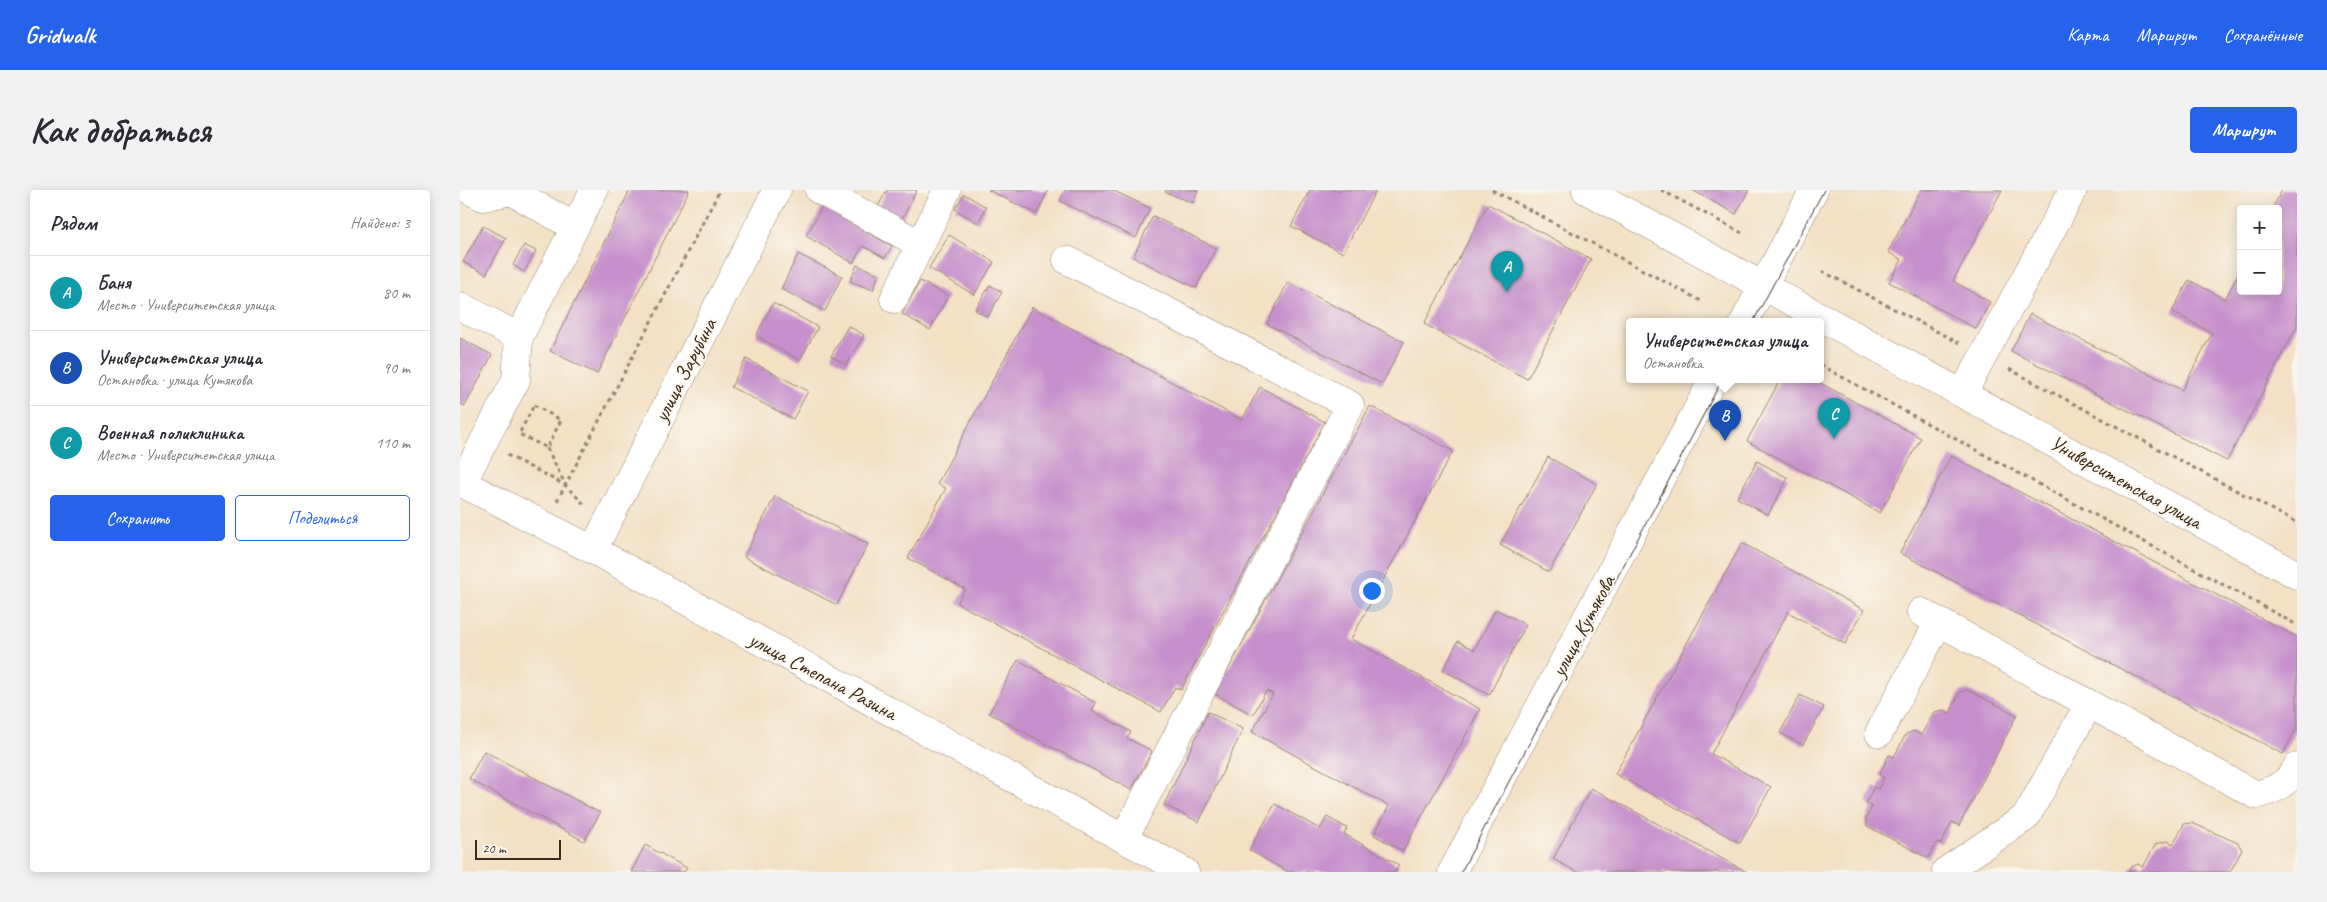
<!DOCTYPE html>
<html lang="ru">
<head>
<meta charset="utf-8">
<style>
	:root { --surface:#fff; --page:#f2f2f3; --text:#2b2b33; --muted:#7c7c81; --line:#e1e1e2; --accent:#2563eb }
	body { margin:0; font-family:Caveat,sans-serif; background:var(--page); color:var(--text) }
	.controls { position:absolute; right:15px; top:15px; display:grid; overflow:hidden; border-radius:5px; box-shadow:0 2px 12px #0003 }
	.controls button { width:45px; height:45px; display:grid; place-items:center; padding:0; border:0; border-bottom:1px solid var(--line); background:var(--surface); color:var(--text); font:25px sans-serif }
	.scale { position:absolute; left:15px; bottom:12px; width:86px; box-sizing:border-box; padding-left:5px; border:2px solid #3b2a1e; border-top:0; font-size:14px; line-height:18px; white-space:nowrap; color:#3b2a1e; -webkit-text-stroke:4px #fbf7ec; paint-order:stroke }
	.you { position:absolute; left:911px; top:400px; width:18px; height:18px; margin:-12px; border:4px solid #fff; border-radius:50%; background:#1a73e8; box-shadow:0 0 0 8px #1a73e833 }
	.badge { display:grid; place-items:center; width:32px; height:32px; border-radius:50%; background:var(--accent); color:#fff; font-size:16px; font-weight:700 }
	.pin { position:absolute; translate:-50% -41px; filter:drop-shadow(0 1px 2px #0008) }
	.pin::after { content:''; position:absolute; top:26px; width:18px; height:15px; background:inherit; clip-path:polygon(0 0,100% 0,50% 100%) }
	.popup { position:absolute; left:1166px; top:128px; width:198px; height:65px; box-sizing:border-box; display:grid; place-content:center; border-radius:5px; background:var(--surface); filter:drop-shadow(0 1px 4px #0005); font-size:16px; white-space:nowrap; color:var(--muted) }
	.popup b { font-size:19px; color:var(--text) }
	.popup::after { content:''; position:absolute; left:50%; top:100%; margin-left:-10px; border:10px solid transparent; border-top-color:var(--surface) }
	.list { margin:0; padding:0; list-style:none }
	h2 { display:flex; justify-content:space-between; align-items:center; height:65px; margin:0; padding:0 20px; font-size:21px }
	h2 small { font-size:16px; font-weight:400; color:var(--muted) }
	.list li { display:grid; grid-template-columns:32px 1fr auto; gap:15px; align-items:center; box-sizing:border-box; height:75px; padding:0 20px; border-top:1px solid var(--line) }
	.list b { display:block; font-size:19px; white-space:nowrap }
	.list p { margin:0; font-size:16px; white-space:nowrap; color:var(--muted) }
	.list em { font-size:16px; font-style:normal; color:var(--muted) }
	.actions { display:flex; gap:10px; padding:15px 20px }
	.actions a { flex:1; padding:11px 0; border:1px solid var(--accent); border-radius:5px; text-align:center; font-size:18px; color:var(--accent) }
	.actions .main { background:var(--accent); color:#fff }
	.map { position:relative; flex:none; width:1837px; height:682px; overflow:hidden; border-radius:5px }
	header { display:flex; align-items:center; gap:30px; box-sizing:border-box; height:70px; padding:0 25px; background:var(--accent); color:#fff }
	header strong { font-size:24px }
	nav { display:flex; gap:28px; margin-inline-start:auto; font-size:18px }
	.intro { display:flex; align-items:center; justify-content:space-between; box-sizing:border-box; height:120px; padding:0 30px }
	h1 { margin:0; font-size:35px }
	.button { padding:12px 22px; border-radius:5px; background:var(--accent); color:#fff; font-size:18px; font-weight:700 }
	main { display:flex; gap:30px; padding:0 30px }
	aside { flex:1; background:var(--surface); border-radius:5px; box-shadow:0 2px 12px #0003 }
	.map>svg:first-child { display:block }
	.building { fill:#c590cb }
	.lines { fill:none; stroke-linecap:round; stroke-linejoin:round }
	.minor-casing { stroke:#978572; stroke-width:29 }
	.path { stroke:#978572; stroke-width:3; stroke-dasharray:4 4; stroke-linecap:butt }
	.minor { stroke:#fff; stroke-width:28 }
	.tram { stroke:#3b2a1e; stroke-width:1 }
	.labels { text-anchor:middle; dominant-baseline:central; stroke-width:4; stroke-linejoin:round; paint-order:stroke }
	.street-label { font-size:21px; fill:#3b2a1e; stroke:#fbf7ec }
</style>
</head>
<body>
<header>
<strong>Gridwalk</strong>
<nav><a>Карта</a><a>Маршрут</a><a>Сохранённые</a></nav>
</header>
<div class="intro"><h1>Как добраться</h1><a class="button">Маршрут</a></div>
<main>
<aside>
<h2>Рядом<small>Найдено: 3</small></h2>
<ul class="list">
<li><span class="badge" style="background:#0f9aa8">A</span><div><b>Баня</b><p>Место · Университетская улица</p></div><em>80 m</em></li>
<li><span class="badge" style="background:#1a4fb4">B</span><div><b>Университетская улица</b><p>Остановка · улица Кутякова</p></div><em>90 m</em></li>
<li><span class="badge" style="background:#0f9aa8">C</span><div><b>Военная поликлиника</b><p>Место · Университетская улица</p></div><em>110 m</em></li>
</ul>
<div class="actions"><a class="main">Сохранить</a><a>Поделиться</a></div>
</aside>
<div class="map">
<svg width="1837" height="682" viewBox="0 0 1837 682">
	<rect width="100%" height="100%" fill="#fbf7ec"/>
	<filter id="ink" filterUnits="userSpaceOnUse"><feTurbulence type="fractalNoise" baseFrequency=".02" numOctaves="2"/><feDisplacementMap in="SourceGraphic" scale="10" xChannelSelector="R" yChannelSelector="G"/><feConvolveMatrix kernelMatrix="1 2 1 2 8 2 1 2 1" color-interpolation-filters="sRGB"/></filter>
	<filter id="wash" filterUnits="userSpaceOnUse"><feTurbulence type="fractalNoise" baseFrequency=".0096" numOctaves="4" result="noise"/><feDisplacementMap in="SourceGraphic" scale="20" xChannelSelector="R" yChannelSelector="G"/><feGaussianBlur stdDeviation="1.12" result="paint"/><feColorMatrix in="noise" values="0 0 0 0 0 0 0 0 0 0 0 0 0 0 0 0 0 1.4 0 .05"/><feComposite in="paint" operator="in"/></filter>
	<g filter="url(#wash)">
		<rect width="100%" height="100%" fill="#f3e0c5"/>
		<g id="blocks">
			<!-- building -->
			<path class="building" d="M 170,0 L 229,0 L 137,184 L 90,161 Z
				M 427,0 L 457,0 L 438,37 L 414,24 Z
				M 528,0 L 588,0 L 577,24 Z
				M 605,0 L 652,0 L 690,18 L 676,48 L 600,11 Z
				M 706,0 L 738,0 L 733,13 L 705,2 Z
				M 850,0 L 916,0 L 883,63 L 831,36 Z
				M 1232,0 L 1289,0 L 1276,24 Z
				M 1461,0 L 1542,0 L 1493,91 L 1530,112 L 1516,139 L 1429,92 L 1442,70 L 1428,62 Z
				M 1822,0 L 1837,0 L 1837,136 L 1767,271 L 1551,161 L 1570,124 L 1722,200 L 1752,143 L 1712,122 L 1729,90 L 1765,109 L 1781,79 L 1781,101 L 1818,101 L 1818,19 L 1812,19 Z
				M 504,4 L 526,17 L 518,33 L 495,19 Z
				M 1028,14 L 1131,69 L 1067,189 L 964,134 Z
				M 362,17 L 432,56 L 425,68 L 403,56 L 393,73 L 346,46 Z
				M 693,26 L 756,58 L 736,98 L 673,67 Z
				M 23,36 L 46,48 L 26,84 L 3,72 Z
				M 489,45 L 534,72 L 514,105 L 469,78 Z
				M 64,55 L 76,61 L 64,82 L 53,75 Z
				M 338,64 L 382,86 L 365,121 L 321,99 Z
				M 397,75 L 419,84 L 413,100 L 390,91 Z
				M 460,91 L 488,106 L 470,140 L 442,124 Z
				M 828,92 L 944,152 L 922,194 L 807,134 Z
				M 530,95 L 542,102 L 528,127 L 515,120 Z
				M 313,113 L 358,137 L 340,170 L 296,146 Z
				M 572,117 L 782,230 L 800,197 L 865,232 L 721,500 L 715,497 L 701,522 L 497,413 L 505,399 L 448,368 L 486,298 L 477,294 Z
				M 388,136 L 404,145 L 386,175 L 371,166 Z
				M 0,148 L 32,165 L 5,216 L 0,214 Z
				M 286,169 L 348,201 L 333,229 L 271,197 Z
				M 1320,190 L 1355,190 L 1461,248 L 1420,323 L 1287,251 Z
				M 910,216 L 993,261 L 891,449 L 1020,519 L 943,661 L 914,645 L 929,616 L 792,542 L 813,504 L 806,501 L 793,525 L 755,504 Z
				M 1491,266 L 1837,447 L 1837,537 L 1823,564 L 1440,363 Z
				M 1088,267 L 1137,294 L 1089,382 L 1040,355 Z
				M 1297,271 L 1328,288 L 1308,325 L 1277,308 Z
				M 315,306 L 408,354 L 377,415 L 284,367 Z
				M 1282,353 L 1404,420 L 1385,454 L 1328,422 L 1251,564 L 1311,597 L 1280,653 L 1155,584 Z
				M 1036,419 L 1066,435 L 1029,505 L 983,480 L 998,451 L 1014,460 Z
				M 558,470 L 636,513 L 632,521 L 671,542 L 667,548 L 692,561 L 671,600 L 529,523 Z
				M 1508,500 L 1557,525 L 1499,636 L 1492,632 L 1481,654 L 1477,652 L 1468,668 L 1407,636 L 1406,629 L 1412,617 L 1406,613 L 1414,597 L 1418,599 L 1424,588 L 1419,585 L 1429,565 L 1434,567 L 1446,544 L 1454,541 L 1461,545 L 1474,522 L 1484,520 L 1490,523 L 1500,502 Z
				M 1340,505 L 1364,517 L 1343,555 L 1320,543 Z
				M 748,522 L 783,539 L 739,632 L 704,615 Z
				M 24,561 L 140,623 L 124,651 L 9,589 Z
				M 1131,598 L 1287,682 L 1117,682 L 1093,669 Z
				M 815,614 L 860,639 L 867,627 L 887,638 L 884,644 L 939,675 L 935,682 L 828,682 L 789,660 Z
				M 1732,633 L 1778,653 L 1782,660 L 1770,682 L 1668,682 L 1671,677 L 1678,674 L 1683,677 L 1696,654 L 1707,651 L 1713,654 L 1724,634 Z
				M 185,655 L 227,678 L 224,682 L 171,682 Z"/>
		</g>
	</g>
	<g filter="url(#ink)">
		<use href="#blocks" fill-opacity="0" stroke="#978572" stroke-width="1"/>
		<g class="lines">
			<defs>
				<path id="minor" d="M 9,0 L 23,7 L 51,1 L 115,37
					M 359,0 L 460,54
					M 1126,0 L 1837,385
					M 607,70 L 890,215 L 664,648
					M 434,109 L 487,0
					M 0,116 L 59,147
					M 1284,132 L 1354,0
					M 1503,203 L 1613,0
					M 0,292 L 133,360 L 725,682
					M 2,293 L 56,190 L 59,147 L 134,0
					M 133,360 L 317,0
					M 1461,422 L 1796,605 C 1813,601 1828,594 1837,577
					M 1419,543 L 1479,432
					M 1486,681 L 1566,627 L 1629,514
					M 992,682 L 1253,190"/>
			</defs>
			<!-- minor casing -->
			<use href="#minor" class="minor-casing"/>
			<!-- path -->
			<path class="path" d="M 1032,0 L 1243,112
				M 1201,0 L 1282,43
				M 1362,81 L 1499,153
				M 1360,175 L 1837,435
				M 1549,179 L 1837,333
				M 74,215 L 101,230 L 87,258 L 59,244 Z
				M 87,258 L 105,294
				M 47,265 L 105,295 L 125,315
				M 97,311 L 260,0"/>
			<!-- minor -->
			<use href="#minor" class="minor"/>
			<!-- tram -->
			<path class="tram" d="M 1293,132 L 1364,0
				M 1001,682 L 1262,190"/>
		</g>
	</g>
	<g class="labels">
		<!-- street labels -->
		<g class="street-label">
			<text transform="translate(225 180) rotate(-63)">улица Зарубина</text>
			<text transform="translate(1666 292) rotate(29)">Университетская улица</text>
			<text transform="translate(1123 436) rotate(-62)">улица Кутякова</text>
			<text transform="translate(363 486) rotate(28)">улица Степана Разина</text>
		</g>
	</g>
</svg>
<div class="controls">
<button>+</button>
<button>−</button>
</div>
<div class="scale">20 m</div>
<div class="you"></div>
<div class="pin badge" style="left:1047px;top:102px;background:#0f9aa8">A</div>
<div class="pin badge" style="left:1265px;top:251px;background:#1a4fb4">B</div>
<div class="popup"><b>Университетская улица</b>Остановка</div>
<div class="pin badge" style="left:1374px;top:249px;background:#0f9aa8">C</div>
</div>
</main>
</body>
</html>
